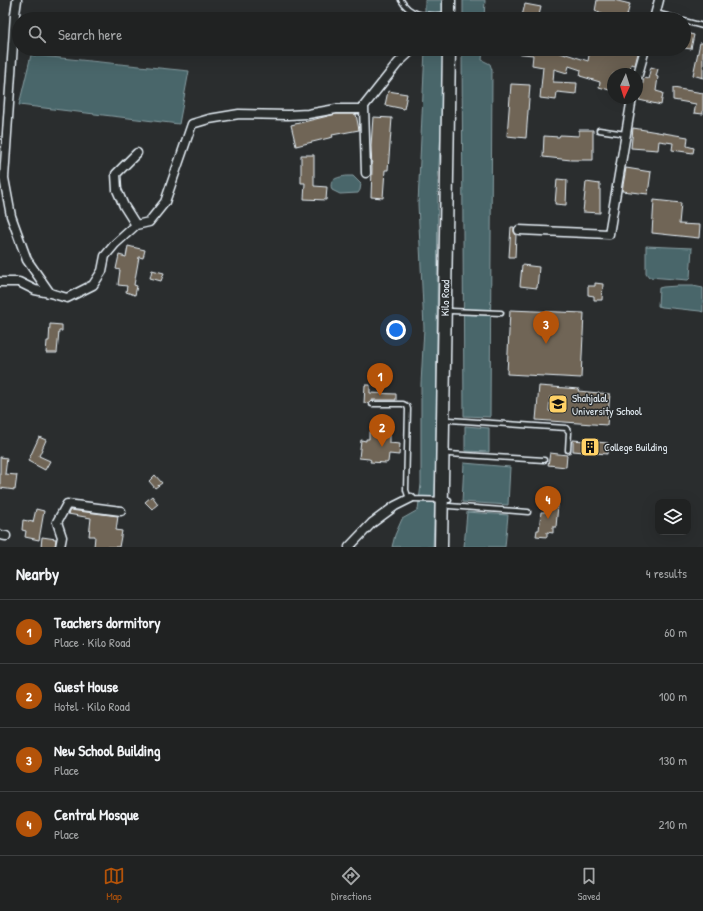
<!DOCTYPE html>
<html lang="en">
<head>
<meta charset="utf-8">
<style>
	:root { --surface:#202222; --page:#282a2a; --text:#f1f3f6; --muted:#a2a4a5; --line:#3d3f40; --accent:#b45309 }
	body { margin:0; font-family:"Patrick Hand",sans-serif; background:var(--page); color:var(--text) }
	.controls { position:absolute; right:12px; bottom:12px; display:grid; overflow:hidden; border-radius:8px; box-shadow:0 4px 16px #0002 }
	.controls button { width:36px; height:36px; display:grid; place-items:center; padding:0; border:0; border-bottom:1px solid var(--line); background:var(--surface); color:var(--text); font:20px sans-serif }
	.compass { position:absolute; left:607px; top:68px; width:36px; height:36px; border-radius:50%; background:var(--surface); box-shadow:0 4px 16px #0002; rotate:184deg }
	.you { position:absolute; left:396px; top:330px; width:14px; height:14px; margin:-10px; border:3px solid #fff; border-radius:50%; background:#1a73e8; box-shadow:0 0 0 6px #1a73e833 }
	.badge { display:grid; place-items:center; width:26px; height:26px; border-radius:50%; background:var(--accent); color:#fff; font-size:13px; font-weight:700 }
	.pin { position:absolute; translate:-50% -33px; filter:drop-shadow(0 1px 2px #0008) }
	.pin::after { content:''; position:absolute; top:21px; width:14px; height:12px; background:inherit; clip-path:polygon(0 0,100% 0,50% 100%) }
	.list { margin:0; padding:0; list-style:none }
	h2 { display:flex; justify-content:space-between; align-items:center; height:52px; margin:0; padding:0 16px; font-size:17px }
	h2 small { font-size:13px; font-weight:400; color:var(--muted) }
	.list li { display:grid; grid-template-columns:26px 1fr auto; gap:12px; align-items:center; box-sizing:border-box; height:64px; padding:0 16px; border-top:1px solid var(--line) }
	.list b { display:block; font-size:15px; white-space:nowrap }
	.list p { margin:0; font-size:13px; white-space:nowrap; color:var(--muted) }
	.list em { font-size:13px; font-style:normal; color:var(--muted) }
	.icon { flex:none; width:22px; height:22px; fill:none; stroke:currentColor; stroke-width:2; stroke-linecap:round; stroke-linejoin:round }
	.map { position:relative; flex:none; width:703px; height:547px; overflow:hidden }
	.search { position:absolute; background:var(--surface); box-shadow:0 4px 16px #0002; left:12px; right:12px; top:12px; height:44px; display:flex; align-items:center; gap:10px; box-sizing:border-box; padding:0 14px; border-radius:22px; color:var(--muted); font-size:15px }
	.sheet { height:308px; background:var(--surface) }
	nav { display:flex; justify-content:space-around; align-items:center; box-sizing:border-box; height:56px; border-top:1px solid var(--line); background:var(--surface); font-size:11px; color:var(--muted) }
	nav a { display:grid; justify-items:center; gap:2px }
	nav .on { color:var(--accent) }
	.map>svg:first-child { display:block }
	.water { fill:#48666a; stroke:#889ea3 }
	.building { fill:#6f6556; stroke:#e8f1f8; fill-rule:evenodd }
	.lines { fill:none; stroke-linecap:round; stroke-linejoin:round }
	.lane-casing { stroke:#e8f1f8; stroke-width:7 }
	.street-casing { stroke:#e8f1f8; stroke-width:11 }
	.secondary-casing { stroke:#e8f1f8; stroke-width:15 }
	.lane { stroke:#2a2d2e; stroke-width:4 }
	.street { stroke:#2a2d2e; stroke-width:8 }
	.secondary { stroke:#2a2d2e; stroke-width:12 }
	.labels { text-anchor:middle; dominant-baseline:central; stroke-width:3; stroke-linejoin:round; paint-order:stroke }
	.street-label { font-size:11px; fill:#e8f1f8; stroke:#2a2d2e }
	.poi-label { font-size:11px; fill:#e8f1f8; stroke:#2a2d2e; text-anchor:start }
</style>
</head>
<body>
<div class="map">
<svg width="703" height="547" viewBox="0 0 703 547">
	<rect width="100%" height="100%" fill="#2a2d2e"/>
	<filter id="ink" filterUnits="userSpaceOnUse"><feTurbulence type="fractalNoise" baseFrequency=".025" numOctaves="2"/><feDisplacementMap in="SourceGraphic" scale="8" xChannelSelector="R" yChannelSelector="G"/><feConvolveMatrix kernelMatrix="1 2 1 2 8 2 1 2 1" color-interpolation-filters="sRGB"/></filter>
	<g filter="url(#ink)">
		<!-- water -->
		<path class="water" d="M 425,0 L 443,0 L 443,19 L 425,19 Z
			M 463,0 L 485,0 L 484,19 L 463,19 Z
			M 425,49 L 443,49 L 441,131 L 438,180 L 436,466 L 433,547 L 392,547 L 395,535 L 402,519 L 418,510 L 421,484 L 421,384 L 424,328 L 418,204 Z
			M 462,49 L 483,49 L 482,60 L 490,64 L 492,70 L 490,417 L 464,416 Z
			M 31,55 L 189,71 L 179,124 L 19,105 Z
			M 347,176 L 353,176 L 361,184 L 360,190 L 358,193 L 340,194 L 332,190 C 328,179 338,177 347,176 Z
			M 646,246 L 692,248 L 690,278 L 688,280 L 649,277 L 646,273 Z
			M 677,286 L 693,286 L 703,288 L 703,312 L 700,311 L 662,307 L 658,306 L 659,288 L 663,287 Z
			M 465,426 L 489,428 L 489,452 L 465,451 Z
			M 464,463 L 510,467 L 508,505 L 462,502 Z
			M 467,512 L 508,515 L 505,547 L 464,547 Z"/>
		<!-- building -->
		<path class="building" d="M 597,0 L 614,0 L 630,4 L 626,19 L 609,18 L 609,17 L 595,11 Z
			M 525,4 L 541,7 L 538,19 L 522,16 Z
			M 686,33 L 694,35 L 691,49 L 684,48 Z
			M 700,43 L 703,43 L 703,78 L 693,75 Z
			M 514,49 L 553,49 L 553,50 L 566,55 L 566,54 L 588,61 L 590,49 L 639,49 L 635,65 L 631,64 L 629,74 L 613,74 L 613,91 L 599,87 L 600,82 L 580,76 L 581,70 L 569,66 L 567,73 L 554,69 L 553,82 L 577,83 L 576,94 L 557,92 L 556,100 L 540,98 L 543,67 L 532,65 L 533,55 L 513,53 Z
			M 651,67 L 658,69 L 656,76 L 658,77 L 656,91 L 663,93 L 661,105 L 639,100 L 644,78 L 648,79 Z
			M 511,84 L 530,85 L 526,138 L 507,136 Z
			M 673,88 L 703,93 L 703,114 L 694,113 L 696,104 L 673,100 Z
			M 388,91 L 407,94 L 404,109 L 385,105 Z
			M 336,114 L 356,114 L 359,130 L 332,135 L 333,137 L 296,146 L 291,125 Z
			M 373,117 L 392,118 L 388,170 L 385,170 L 383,198 L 371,197 L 372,169 L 371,146 Z
			M 633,128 L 688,137 L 687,146 L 694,148 L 693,153 L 672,150 L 673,143 L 659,141 L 658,150 L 631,148 Z
			M 579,130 L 593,130 L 593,160 L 571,160 L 543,157 L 544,136 L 559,137 L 560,135 L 579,136 Z
			M 301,155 L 314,155 L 314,186 L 327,187 L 326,200 L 304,199 L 305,183 L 301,183 Z
			M 626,168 L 651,172 L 648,194 L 622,191 Z
			M 557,179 L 567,180 L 566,205 L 555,204 Z
			M 586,182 L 600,184 L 600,213 L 583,212 Z
			M 654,200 L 681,203 L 679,224 L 700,225 L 699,238 L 652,233 Z
			M 511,227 L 514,227 L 514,232 L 516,235 L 515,257 L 509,257 Z
			M 128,246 L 145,250 L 143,258 L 139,257 L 134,285 L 137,286 L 135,295 L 126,292 L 127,286 L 118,285 L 120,270 L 116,269 L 119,255 L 126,257 Z
			M 522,265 L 539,267 L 537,288 L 520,286 Z
			M 152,270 L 164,273 L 161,281 L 150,278 Z
			M 595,283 L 603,284 L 602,300 L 594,300 L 594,296 L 588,295 L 588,286 L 595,286 Z
			M 510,310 L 584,313 L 581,378 L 507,374 Z
			M 50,324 L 62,325 L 62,331 L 59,331 L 57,353 L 46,353 L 47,341 L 49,341 Z
			M 365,385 L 370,385 L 370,393 L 396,394 L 396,400 L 372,400 L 369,404 L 364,403 Z
			M 539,386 L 579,389 L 578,391 L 610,394 L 607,425 L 536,420 ZM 550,397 L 565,398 L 564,412 L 549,411 Z
			M 372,431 L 386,433 L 386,435 L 389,435 L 389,443 L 400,444 L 399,455 L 389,454 L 388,462 L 386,463 L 370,462 L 371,460 L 369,459 L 359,458 L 361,440 L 366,441 L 366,439 L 369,439 L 369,432 L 372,433 Z
			M 39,437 L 46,440 L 39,456 L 50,461 L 45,470 L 28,461 Z
			M 573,440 L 608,443 L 607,454 L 573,451 Z
			M 550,453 L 567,455 L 566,467 L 548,465 Z
			M 0,457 L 7,458 L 5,474 L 17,475 L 15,490 L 0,488 Z
			M 155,475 L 162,483 L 155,488 L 149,481 Z
			M 152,496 L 158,504 L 152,509 L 145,502 Z
			M 546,503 L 558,505 L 556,527 L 553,527 L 553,533 L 547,532 L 547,537 L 536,536 L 537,530 L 539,530 L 541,512 L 545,512 Z
			M 36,509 L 44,511 L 39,540 L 25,537 L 26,531 L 22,530 L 23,520 L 33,522 Z
			M 70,510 L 118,516 L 116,530 L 122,531 L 119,547 L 94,547 L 95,536 L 89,536 L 91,518 L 68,514 Z
			M 42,537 L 56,539 L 55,547 L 41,547 Z"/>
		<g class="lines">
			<defs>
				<path id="lane" d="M 401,0 C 411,18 428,15 447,15
					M 656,13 L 678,19
					M 684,21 L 703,26
					M 599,130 L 626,134
					M 451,311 L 501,313
					M 372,404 L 403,404 L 407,406 L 408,409 L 406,490 L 408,496 L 414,499 L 449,500
					M 450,420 L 566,428 L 569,432 L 568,450
					M 449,454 L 544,460
					M 449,506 L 528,512"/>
				<path id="street" d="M 17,0 L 15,14 L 4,178 L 11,216 L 27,260 L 50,293 L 67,298 L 93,285 L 102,271 L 105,256 L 115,244 L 136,225 L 124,206 L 117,190 L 116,174 L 137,153
					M 654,19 L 659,0
					M 637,78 L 645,49
					M 366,173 L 364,106 L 398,63 L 413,49
					M 136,225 L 149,222 L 165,202 L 192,124 L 209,119 L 239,114 L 288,115 L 308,114 L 336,109 L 364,109
					M 519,230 L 609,234 L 632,98
					M 0,282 L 19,282 L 35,290 L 50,293
					M 0,535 L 6,536
					M 60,547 L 62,537 L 57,522 L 67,504 L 121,511
					M 349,547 L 372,523 L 395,506 L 411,498"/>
				<path id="secondary" d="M 449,19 L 449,0
					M 441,547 L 449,49"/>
			</defs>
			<!-- lane casing -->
			<use href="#lane" class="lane-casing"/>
			<!-- street casing -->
			<use href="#street" class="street-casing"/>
			<!-- secondary casing -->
			<use href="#secondary" class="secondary-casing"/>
			<!-- lane -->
			<use href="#lane" class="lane"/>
			<!-- street -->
			<use href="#street" class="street"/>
			<!-- secondary -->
			<use href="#secondary" class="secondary"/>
		</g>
	</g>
	<!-- icons -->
	<defs>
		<symbol id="school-square" viewBox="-11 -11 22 22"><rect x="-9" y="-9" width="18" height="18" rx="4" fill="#ffd166" stroke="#2a2d2e"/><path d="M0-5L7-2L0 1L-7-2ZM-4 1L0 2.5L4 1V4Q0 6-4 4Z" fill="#111"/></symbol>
		<symbol id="building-square" viewBox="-11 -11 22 22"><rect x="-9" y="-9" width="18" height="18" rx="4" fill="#ffd166" stroke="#2a2d2e"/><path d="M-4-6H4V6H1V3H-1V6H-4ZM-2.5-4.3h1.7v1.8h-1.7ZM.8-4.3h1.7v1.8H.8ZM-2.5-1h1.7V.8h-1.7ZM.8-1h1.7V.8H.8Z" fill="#111"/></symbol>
	</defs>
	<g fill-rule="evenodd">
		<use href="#school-square" x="547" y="393" width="22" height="22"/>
		<use href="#building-square" x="579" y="436" width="22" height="22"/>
	</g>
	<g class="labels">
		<!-- street labels -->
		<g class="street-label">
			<text transform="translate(445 298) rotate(-89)">Kilo Road</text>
		</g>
		<!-- poi labels -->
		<g class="poi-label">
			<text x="572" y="398">Shahjalal<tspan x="572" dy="13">University School</tspan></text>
			<text x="604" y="447">College Building</text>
		</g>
	</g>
</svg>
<div class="controls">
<button><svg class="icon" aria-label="layers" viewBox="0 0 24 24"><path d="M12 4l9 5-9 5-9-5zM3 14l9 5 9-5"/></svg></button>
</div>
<svg class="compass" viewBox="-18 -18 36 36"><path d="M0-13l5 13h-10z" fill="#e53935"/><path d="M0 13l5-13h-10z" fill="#a2a4a5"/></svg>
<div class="you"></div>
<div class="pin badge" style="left:380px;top:396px">1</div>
<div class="pin badge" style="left:382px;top:447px">2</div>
<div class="pin badge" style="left:546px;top:344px">3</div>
<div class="pin badge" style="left:548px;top:519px">4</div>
<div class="search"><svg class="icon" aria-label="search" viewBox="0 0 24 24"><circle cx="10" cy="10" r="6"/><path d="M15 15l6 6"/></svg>Search here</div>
</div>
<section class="sheet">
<h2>Nearby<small>4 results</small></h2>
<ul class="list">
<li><span class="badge">1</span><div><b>Teachers dormitory</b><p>Place · Kilo Road</p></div><em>60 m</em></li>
<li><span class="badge">2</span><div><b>Guest House</b><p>Hotel · Kilo Road</p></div><em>100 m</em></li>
<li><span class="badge">3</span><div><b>New School Building</b><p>Place</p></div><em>130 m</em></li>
<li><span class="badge">4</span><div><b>Central Mosque</b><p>Place</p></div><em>210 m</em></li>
</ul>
</section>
<nav>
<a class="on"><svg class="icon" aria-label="map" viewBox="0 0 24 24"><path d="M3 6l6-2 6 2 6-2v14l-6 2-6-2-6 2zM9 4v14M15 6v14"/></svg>Map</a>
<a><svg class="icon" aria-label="directions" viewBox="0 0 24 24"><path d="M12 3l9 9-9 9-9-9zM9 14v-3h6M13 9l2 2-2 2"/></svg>Directions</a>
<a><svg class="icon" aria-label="saved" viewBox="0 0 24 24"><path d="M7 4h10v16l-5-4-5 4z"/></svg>Saved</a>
</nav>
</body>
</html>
